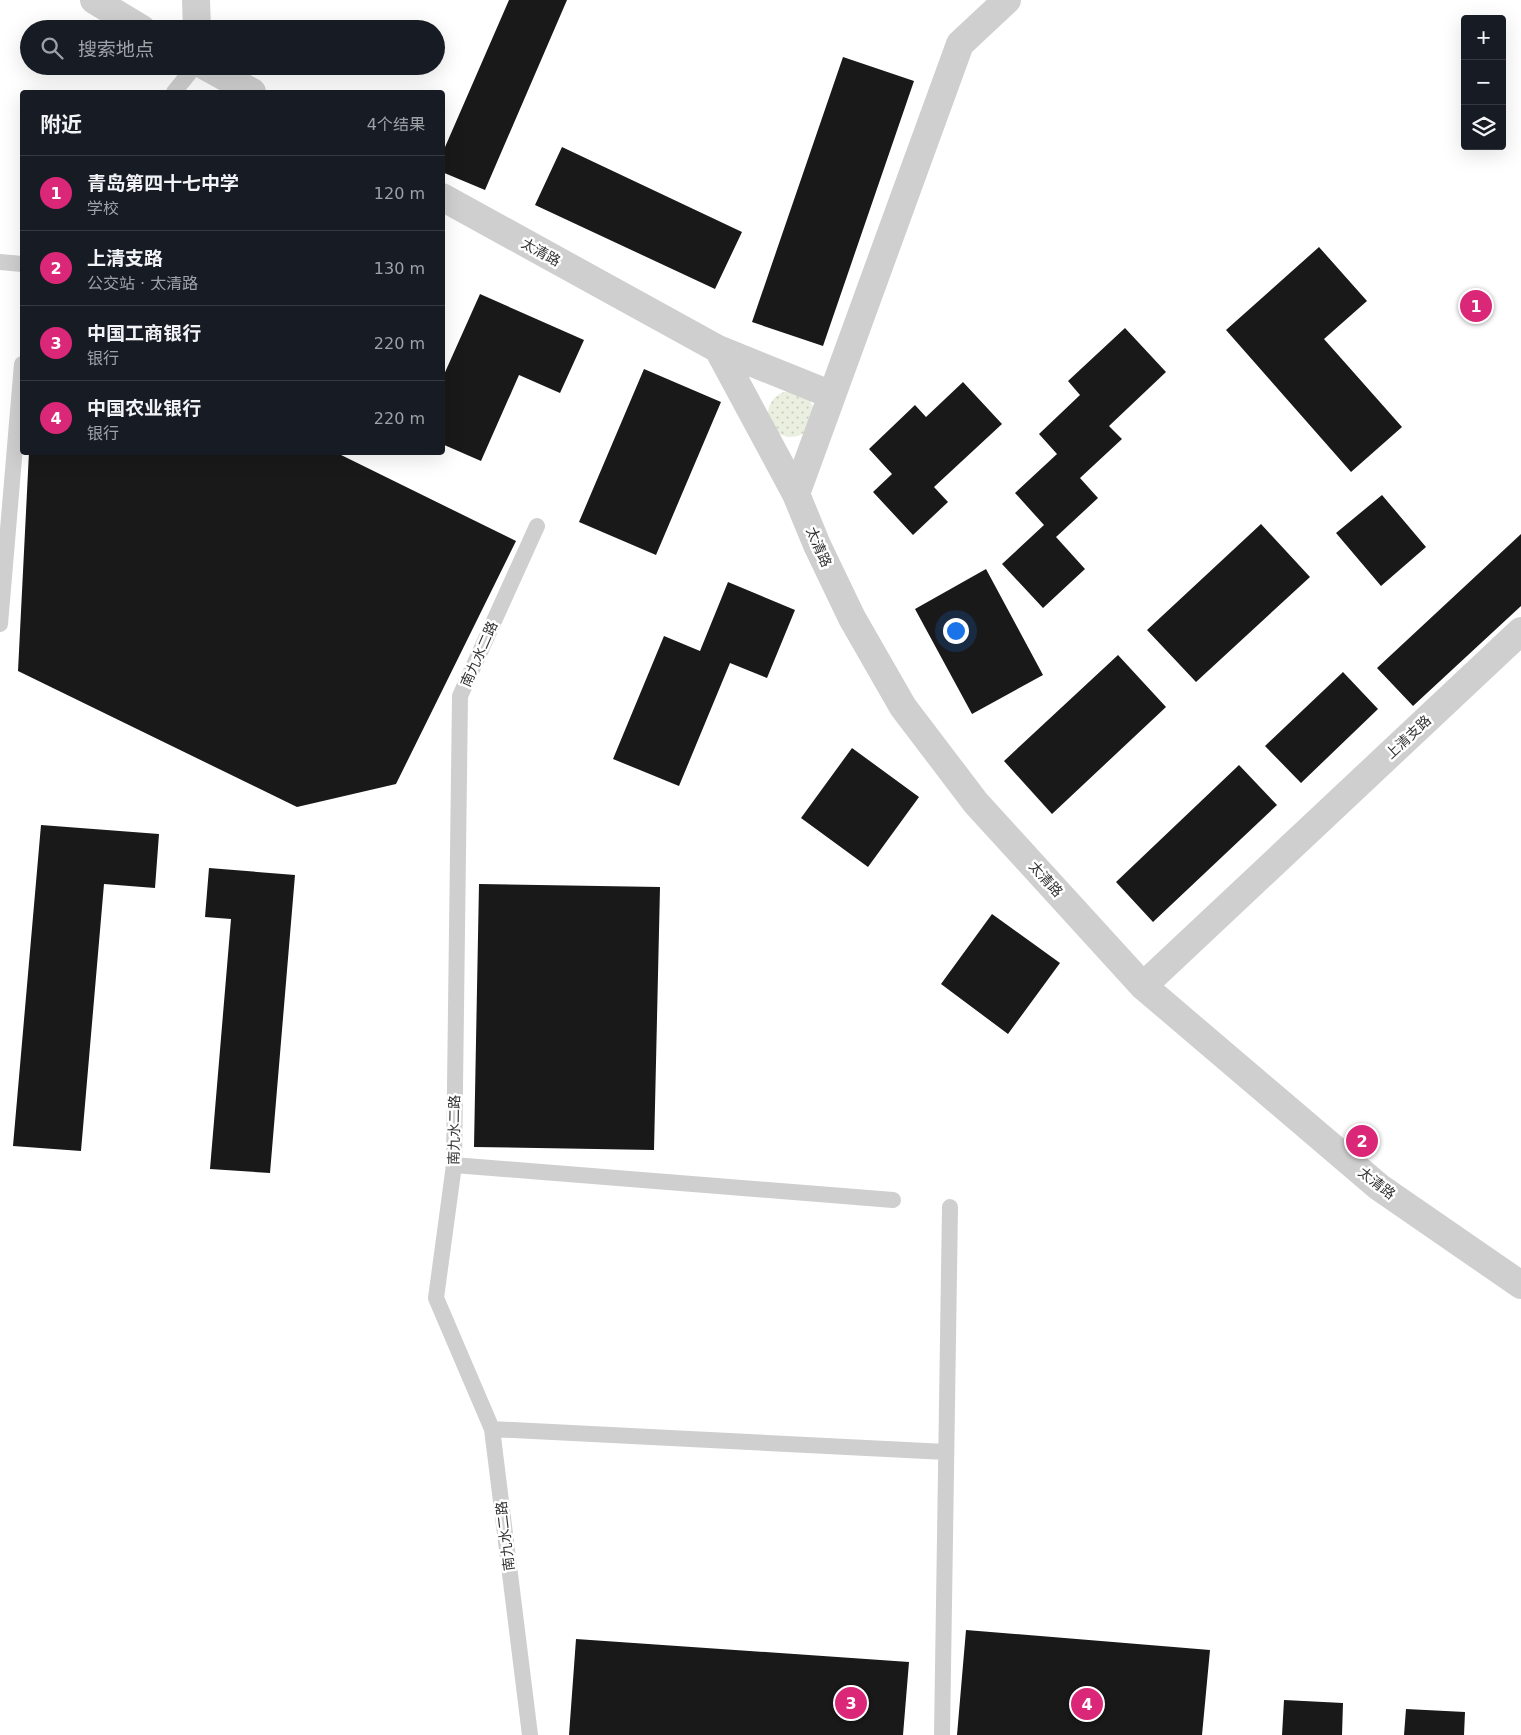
<!DOCTYPE html>
<html lang="zh">
<head>
<meta charset="utf-8">
<style>
	:root { --surface:#171b24; --page:#20242c; --text:#f1f3f6; --muted:#9ea1a6; --line:#363941; --accent:#db2777 }
	body { margin:0; font-family:"DejaVu Sans","Noto Sans SC",sans-serif; background:var(--page); color:var(--text) }
	.controls { position:absolute; right:15px; top:15px; display:grid; overflow:hidden; border-radius:5px; box-shadow:0 5px 20px #0002 }
	.controls button { width:45px; height:45px; display:grid; place-items:center; padding:0; border:0; border-bottom:1px solid var(--line); background:var(--surface); color:var(--text); font:25px sans-serif }
	.you { position:absolute; left:955px; top:630px; width:18px; height:18px; margin:-12px; border:4px solid #fff; border-radius:50%; background:#1a73e8; box-shadow:0 0 0 8px #1a73e833 }
	.badge { display:grid; place-items:center; width:32px; height:32px; border-radius:50%; background:var(--accent); color:#fff; font-size:16px; font-weight:700 }
	.pin { position:absolute; translate:-50% -50%; border:2px solid #fff; box-shadow:0 1px 5px #0006 }
	.list { margin:0; padding:0; list-style:none }
	h2 { display:flex; justify-content:space-between; align-items:center; height:65px; margin:0; padding:0 20px; font-size:21px }
	h2 small { font-size:16px; font-weight:400; color:var(--muted) }
	.list li { display:grid; grid-template-columns:32px 1fr auto; gap:15px; align-items:center; box-sizing:border-box; height:75px; padding:0 20px; border-top:1px solid var(--line) }
	.list b { display:block; font-size:19px; white-space:nowrap }
	.list p { margin:0; font-size:16px; white-space:nowrap; color:var(--muted) }
	.list em { font-size:16px; font-style:normal; color:var(--muted) }
	.icon { flex:none; width:28px; height:28px; fill:none; stroke:currentColor; stroke-width:2; stroke-linecap:round; stroke-linejoin:round }
	.map { position:relative; flex:none; width:1521px; height:1735px; overflow:hidden }
	.search { position:absolute; background:var(--surface); box-shadow:0 5px 20px #0002; left:20px; top:20px; width:425px; height:55px; display:flex; align-items:center; gap:12px; box-sizing:border-box; padding:0 18px; border-radius:28px; color:var(--muted); font-size:19px }
	.panel { position:absolute; background:var(--surface); box-shadow:0 5px 20px #0002; left:20px; top:90px; width:425px; height:365px; border-radius:5px }
	.map>svg:first-child { display:block }
	.grass { fill:url(#grass-dots) }
	.building { fill:#191919 }
	.lines { fill:none; stroke-linecap:round; stroke-linejoin:round }
	.service { stroke:#cfcfcf; stroke-width:16 }
	.minor { stroke:#cfcfcf; stroke-width:28 }
	.labels { text-anchor:middle; dominant-baseline:central; stroke-width:5; stroke-linejoin:round; paint-order:stroke }
	.street-label { font-size:14px; fill:#323232; stroke:#fff }
</style>
</head>
<body>
<div class="map">
<svg width="1521" height="1735" viewBox="0 0 1521 1735">
	<defs>
		<pattern id="grass-dots" width="8" height="8" patternUnits="userSpaceOnUse" patternTransform="scale(1.25)"><rect width="8" height="8" fill="#eaefe0"/><path d="M2 2h.1M6 6h.1" fill="none" stroke="#c9cdc1" stroke-width="1.8" stroke-linecap="round"/></pattern>
	</defs>
	<rect width="100%" height="100%" fill="#fff"/>
	<!-- grass -->
	<path class="grass" d="M768 414a23 23 0 1 1 46 0a23 23 0 1 1-46 0Z"/>
	<!-- building -->
	<path class="building" d="M 509,0 L 567,0 L 485,190 L 442,172 L 442,154 Z
		M 843,57 L 914,81 L 823,346 L 752,322 Z
		M 562,147 L 742,232 L 715,289 L 535,205 Z
		M 1319,247 L 1367,301 L 1324,339 L 1402,427 L 1351,472 L 1226,330 Z
		M 480,294 L 584,340 L 560,393 L 519,375 L 481,461 L 442,444 L 442,379 Z
		M 1125,328 L 1166,372 L 1109,426 L 1122,439 L 1080,478 L 1098,498 L 1056,537 L 1085,569 L 1043,608 L 1002,564 L 1044,525 L 1015,493 L 1057,454 L 1039,434 L 1080,395 L 1068,381 Z
		M 644,369 L 721,402 L 656,555 L 579,522 Z
		M 963,382 L 1002,424 L 934,487 L 948,502 L 913,535 L 873,492 L 892,474 L 869,449 L 915,405 L 926,417 Z
		M 29,452 L 335,452 L 516,541 L 396,784 L 297,807 L 18,671 Z
		M 1382,495 L 1426,547 L 1381,586 L 1336,533 Z
		M 1261,524 L 1310,577 L 1196,682 L 1147,630 Z
		M 1521,534 L 1521,606 L 1413,706 L 1377,668 Z
		M 986,569 L 1043,675 L 972,714 L 915,609 Z
		M 728,582 L 795,610 L 767,678 L 730,663 L 679,786 L 613,759 L 664,636 L 700,651 Z
		M 1118,655 L 1166,707 L 1052,814 L 1004,761 Z
		M 1343,672 L 1378,709 L 1301,783 L 1265,746 Z
		M 852,748 L 919,797 L 868,867 L 801,818 Z
		M 1239,765 L 1277,805 L 1153,922 L 1116,882 Z
		M 41,825 L 159,834 L 155,888 L 104,884 L 81,1151 L 13,1146 Z
		M 209,868 L 295,875 L 270,1173 L 210,1169 L 231,919 L 205,917 Z
		M 479,884 L 660,887 L 654,1150 L 474,1147 Z
		M 992,914 L 1060,963 L 1008,1034 L 941,984 Z
		M 966,1630 L 1210,1650 L 1202,1735 L 957,1735 Z
		M 576,1639 L 909,1662 L 903,1735 L 569,1735 Z
		M 1284,1700 L 1343,1703 L 1342,1735 L 1282,1735 Z
		M 1406,1709 L 1465,1712 L 1464,1735 L 1404,1735 Z"/>
	<g class="lines">
		<!-- service -->
		<path class="service" d="M 174,92 L 195,66
			M 0,262 L 22,264
			M 0,624 L 22,364
			M 454,1165 L 893,1200
			M 492,1429 L 946,1452
			M 530,1735 L 492,1429 L 436,1298 L 454,1165 L 460,696 L 537,526
			M 942,1735 L 950,1207"/>
		<!-- minor -->
		<path class="minor" d="M 94,0 L 142,29
			M 196,0 L 197,29
			M 205,66 L 252,92
			M 442,197 L 718,349 L 796,494 L 817,545 L 852,618 L 903,707 L 976,803 L 1143,986 L 1379,1187 L 1521,1285
			M 718,349 L 832,395
			M 796,494 L 960,44 L 1007,0
			M 1143,986 L 1521,631"/>
	</g>
	<g class="labels">
		<!-- street labels -->
		<g class="street-label">
			<text transform="translate(541 252) rotate(29)">太清路</text>
			<text transform="translate(819 547) rotate(66)">太清路</text>
			<text transform="translate(479 654) rotate(-66)">南九水二路</text>
			<text transform="translate(1408 737) rotate(-43)">上清支路</text>
			<text transform="translate(1046 879) rotate(48)">太清路</text>
			<text transform="translate(454 1130) rotate(-89)">南九水二路</text>
			<text transform="translate(1377 1183) rotate(38)">太清路</text>
			<text transform="translate(505 1536) rotate(-97)">南九水二路</text>
		</g>
	</g>
</svg>
<div class="controls">
<button>+</button>
<button>−</button>
<button><svg class="icon" aria-label="layers" viewBox="0 0 24 24"><path d="M12 4l9 5-9 5-9-5zM3 14l9 5 9-5"/></svg></button>
</div>
<div class="you"></div>
<div class="pin badge" style="left:1476px;top:306px">1</div>
<div class="pin badge" style="left:1362px;top:1141px">2</div>
<div class="pin badge" style="left:851px;top:1703px">3</div>
<div class="pin badge" style="left:1087px;top:1704px">4</div>
<div class="search"><svg class="icon" aria-label="search" viewBox="0 0 24 24"><circle cx="10" cy="10" r="6"/><path d="M15 15l6 6"/></svg>搜索地点</div>
<section class="panel">
<h2>附近<small>4个结果</small></h2>
<ul class="list">
<li><span class="badge">1</span><div><b>青岛第四十七中学</b><p>学校</p></div><em>120 m</em></li>
<li><span class="badge">2</span><div><b>上清支路</b><p>公交站 · 太清路</p></div><em>130 m</em></li>
<li><span class="badge">3</span><div><b>中国工商银行</b><p>银行</p></div><em>220 m</em></li>
<li><span class="badge">4</span><div><b>中国农业银行</b><p>银行</p></div><em>220 m</em></li>
</ul>
</section>
</div>
</body>
</html>
